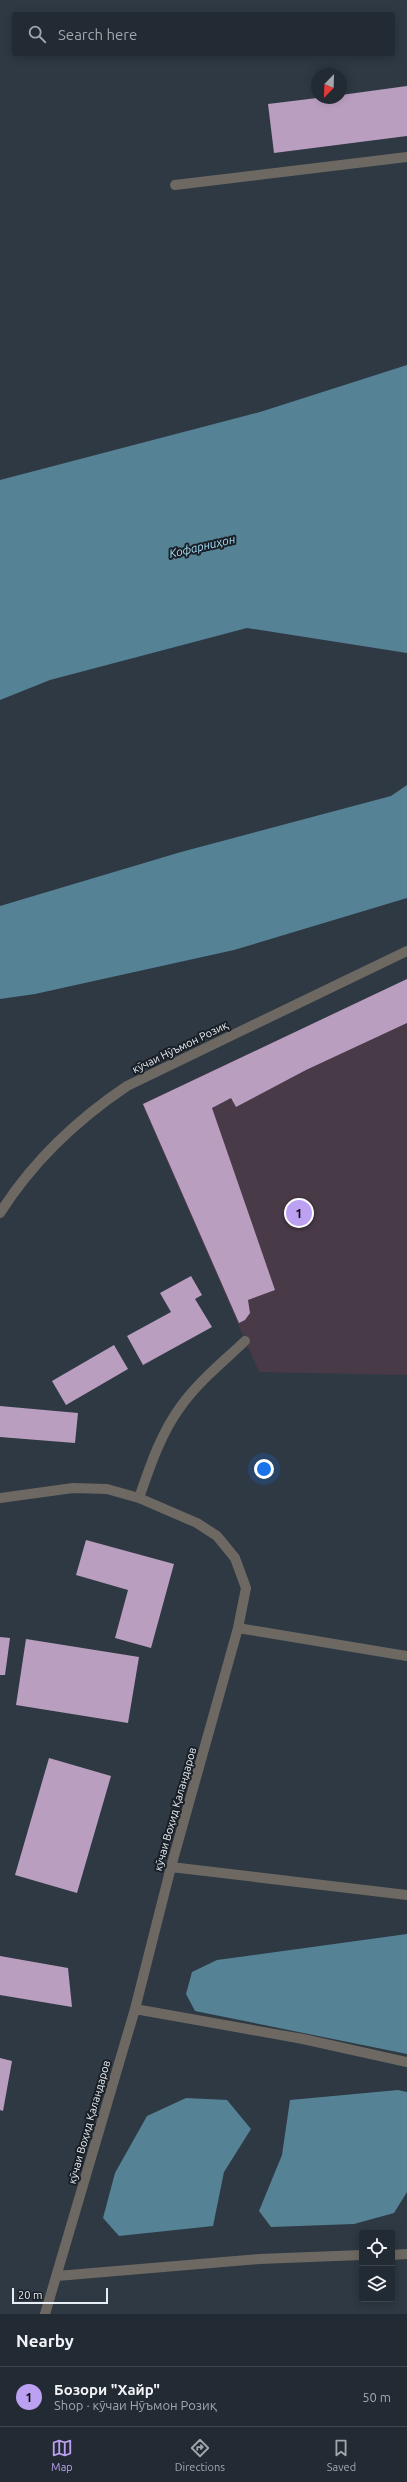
<!DOCTYPE html>
<html lang="en">
<head>
<meta charset="utf-8">
<style>
	:root { --surface:#222b33; --page:#2a333b; --text:#f1f3f6; --muted:#a2a7ac; --line:#3f474e; --accent:#bca0f2 }
	body { margin:0; font-family:Ubuntu,sans-serif; background:var(--page); color:var(--text) }
	.controls { position:absolute; right:12px; bottom:12px; display:grid; overflow:hidden; border-radius:4px; box-shadow:0 2px 10px #0003 }
	.controls button { width:36px; height:36px; display:grid; place-items:center; padding:0; border:0; border-bottom:1px solid var(--line); background:var(--surface); color:var(--text); font:20px sans-serif }
	.compass { position:absolute; left:311px; top:68px; width:36px; height:36px; border-radius:50%; background:var(--surface); box-shadow:0 2px 10px #0003; rotate:203deg }
	.scale { position:absolute; left:12px; bottom:10px; width:96px; box-sizing:border-box; padding-left:4px; border:2px solid #e7eef6; border-top:0; font-size:11px; line-height:14px; white-space:nowrap; color:#e7eef6; -webkit-text-stroke:3px #1a1f25; paint-order:stroke }
	.you { position:absolute; left:264px; top:1469px; width:14px; height:14px; margin:-10px; border:3px solid #fff; border-radius:50%; background:#1a73e8; box-shadow:0 0 0 6px #1a73e833 }
	.badge { display:grid; place-items:center; width:26px; height:26px; border-radius:50%; background:var(--accent); color:#111; font-size:13px; font-weight:700 }
	.pin { position:absolute; translate:-50% -50%; border:2px solid #fff; box-shadow:0 1px 4px #0006 }
	.list { margin:0; padding:0; list-style:none }
	h2 { display:flex; justify-content:space-between; align-items:center; height:52px; margin:0; padding:0 16px; font-size:17px }
	h2 small { font-size:13px; font-weight:400; color:var(--muted) }
	.list li { display:grid; grid-template-columns:26px 1fr auto; gap:12px; align-items:center; box-sizing:border-box; height:60px; padding:0 16px; border-top:1px solid var(--line) }
	.list b { display:block; font-size:15px; white-space:nowrap }
	.list p { margin:0; font-size:13px; white-space:nowrap; color:var(--muted) }
	.list em { font-size:13px; font-style:normal; color:var(--muted) }
	.icon { flex:none; width:22px; height:22px; fill:none; stroke:currentColor; stroke-width:2; stroke-linecap:round; stroke-linejoin:round }
	.map { position:relative; flex:none; width:407px; height:2314px; overflow:hidden }
	.search { position:absolute; background:var(--surface); box-shadow:0 2px 10px #0003; left:12px; right:12px; top:12px; height:44px; display:flex; align-items:center; gap:10px; box-sizing:border-box; padding:0 14px; border-radius:4px; color:var(--muted); font-size:15px }
	.sheet { height:112px; background:var(--surface) }
	nav { display:flex; justify-content:space-around; align-items:center; box-sizing:border-box; height:56px; border-top:1px solid var(--line); background:var(--surface); font-size:11px; color:var(--muted) }
	nav a { display:grid; justify-items:center; gap:2px }
	nav .on { color:var(--accent) }
	.map>svg:first-child { display:block }
	.commercial { fill:#483a47 }
	.water { fill:#558295 }
	.building { fill:#ba9ec0 }
	.lines { fill:none; stroke-linecap:round; stroke-linejoin:round }
	.minor { stroke:#6d6962; stroke-width:10 }
	.labels { text-anchor:middle; dominant-baseline:central; stroke-width:4; stroke-linejoin:round; paint-order:stroke }
	.street-label { font-size:11px; fill:#e7eef6; stroke:#1a1f25 }
	.water-label { font-size:12px; font-style:italic; fill:#a1ddf7; stroke:#1a1f25 }
</style>
</head>
<body>
<div class="map">
<svg width="407" height="2314" viewBox="0 0 407 2314">
	<rect width="100%" height="100%" fill="#2e3944"/>
	<!-- commercial -->
	<path class="commercial" d="M 407,979 L 407,1375 L 259,1372 L 142,1104 Z"/>
	<!-- water -->
	<path class="water" d="M 407,365 L 407,653 L 247,628 L 50,680 L 0,700 L 0,480 L 260,412 Z
		M 407,785 L 407,898 L 234,950 L 35,994 L 0,999 L 0,906 L 181,852 L 391,796 Z
		M 407,1934 L 407,2054 L 195,2011 L 186,1994 L 192,1972 L 217,1960 Z
		M 398,2090 L 407,2092 L 407,2192 L 394,2213 L 354,2224 L 271,2227 L 259,2211 L 282,2155 L 290,2100 Z
		M 186,2098 L 227,2100 L 251,2129 L 224,2172 L 213,2226 L 119,2236 L 103,2218 L 115,2173 L 147,2116 Z"/>
	<!-- building -->
	<path class="building" d="M 407,86 L 407,136 L 274,153 L 268,104 L 317,98 L 341,98 L 341,95 Z
		M 407,979 L 407,1023 L 306,1070 L 236,1107 L 231,1098 L 212,1108 L 275,1290 L 248,1300 L 250,1313 L 245,1320 L 239,1323 L 143,1104 Z
		M 191,1276 L 202,1295 L 195,1299 L 212,1327 L 143,1365 L 127,1336 L 171,1312 L 160,1293 Z
		M 114,1345 L 128,1369 L 66,1405 L 52,1381 Z
		M 0,1406 L 78,1413 L 75,1443 L 0,1437 Z
		M 86,1540 L 174,1564 L 151,1648 L 115,1638 L 128,1590 L 76,1575 Z
		M 0,1637 L 10,1638 L 5,1675 L 0,1675 Z
		M 26,1639 L 139,1657 L 128,1723 L 16,1705 Z
		M 49,1758 L 111,1776 L 77,1893 L 15,1875 Z
		M 0,1956 L 68,1968 L 72,2007 L 0,1995 Z
		M 0,2058 L 12,2061 L 3,2111 L 0,2110 Z"/>
	<g class="lines">
		<!-- minor -->
		<path class="minor" d="M 175,185 L 407,157
			M 0,1213 C 33,1161 75,1121 127,1086 L 407,951
			M 0,1498 L 73,1488 L 107,1489 L 139,1498 L 197,1523 L 217,1536 L 235,1558 L 246,1588 L 238,1628 L 171,1867 L 135,2009 L 45,2314
			M 139,1498 C 150,1466 161,1433 181,1406 C 199,1381 223,1362 245,1341
			M 238,1628 L 407,1656
			M 171,1867 L 407,1895
			M 135,2009 L 303,2039 L 407,2062
			M 392,2255 L 407,2254
			M 57,2276 L 259,2259 L 362,2255"/>
	</g>
	<g class="labels">
		<!-- street labels -->
		<g class="street-label">
			<text transform="translate(180 1047) rotate(-26)">кӯчаи Нӯъмон Розиқ</text>
			<text transform="translate(175 1809) rotate(-74)">кӯчаи Воҳид Қаландаров</text>
			<text transform="translate(89 2122) rotate(-74)">кӯчаи Воҳид Қаландаров</text>
		</g>
		<!-- water labels -->
		<g class="water-label">
			<text transform="translate(202 546) rotate(-13)">Кофарниҳон</text>
		</g>
	</g>
</svg>
<div class="controls">
<button><svg class="icon" aria-label="locate" viewBox="0 0 24 24"><circle cx="12" cy="12" r="6"/><path d="M12 2v4M12 18v4M2 12h4M18 12h4"/></svg></button>
<button><svg class="icon" aria-label="layers" viewBox="0 0 24 24"><path d="M12 4l9 5-9 5-9-5zM3 14l9 5 9-5"/></svg></button>
</div>
<svg class="compass" viewBox="-18 -18 36 36"><path d="M0-13l5 13h-10z" fill="#e53935"/><path d="M0 13l5-13h-10z" fill="#a2a7ac"/></svg>
<div class="scale">20 m</div>
<div class="you"></div>
<div class="pin badge" style="left:299px;top:1213px">1</div>
<div class="search"><svg class="icon" aria-label="search" viewBox="0 0 24 24"><circle cx="10" cy="10" r="6"/><path d="M15 15l6 6"/></svg>Search here</div>
</div>
<section class="sheet">
<h2>Nearby<small></small></h2>
<ul class="list">
<li><span class="badge">1</span><div><b>Бозори &quot;Хайр&quot;</b><p>Shop · кӯчаи Нӯъмон Розиқ</p></div><em>50 m</em></li>
</ul>
</section>
<nav>
<a class="on"><svg class="icon" aria-label="map" viewBox="0 0 24 24"><path d="M3 6l6-2 6 2 6-2v14l-6 2-6-2-6 2zM9 4v14M15 6v14"/></svg>Map</a>
<a><svg class="icon" aria-label="directions" viewBox="0 0 24 24"><path d="M12 3l9 9-9 9-9-9zM9 14v-3h6M13 9l2 2-2 2"/></svg>Directions</a>
<a><svg class="icon" aria-label="saved" viewBox="0 0 24 24"><path d="M7 4h10v16l-5-4-5 4z"/></svg>Saved</a>
</nav>
</body>
</html>
